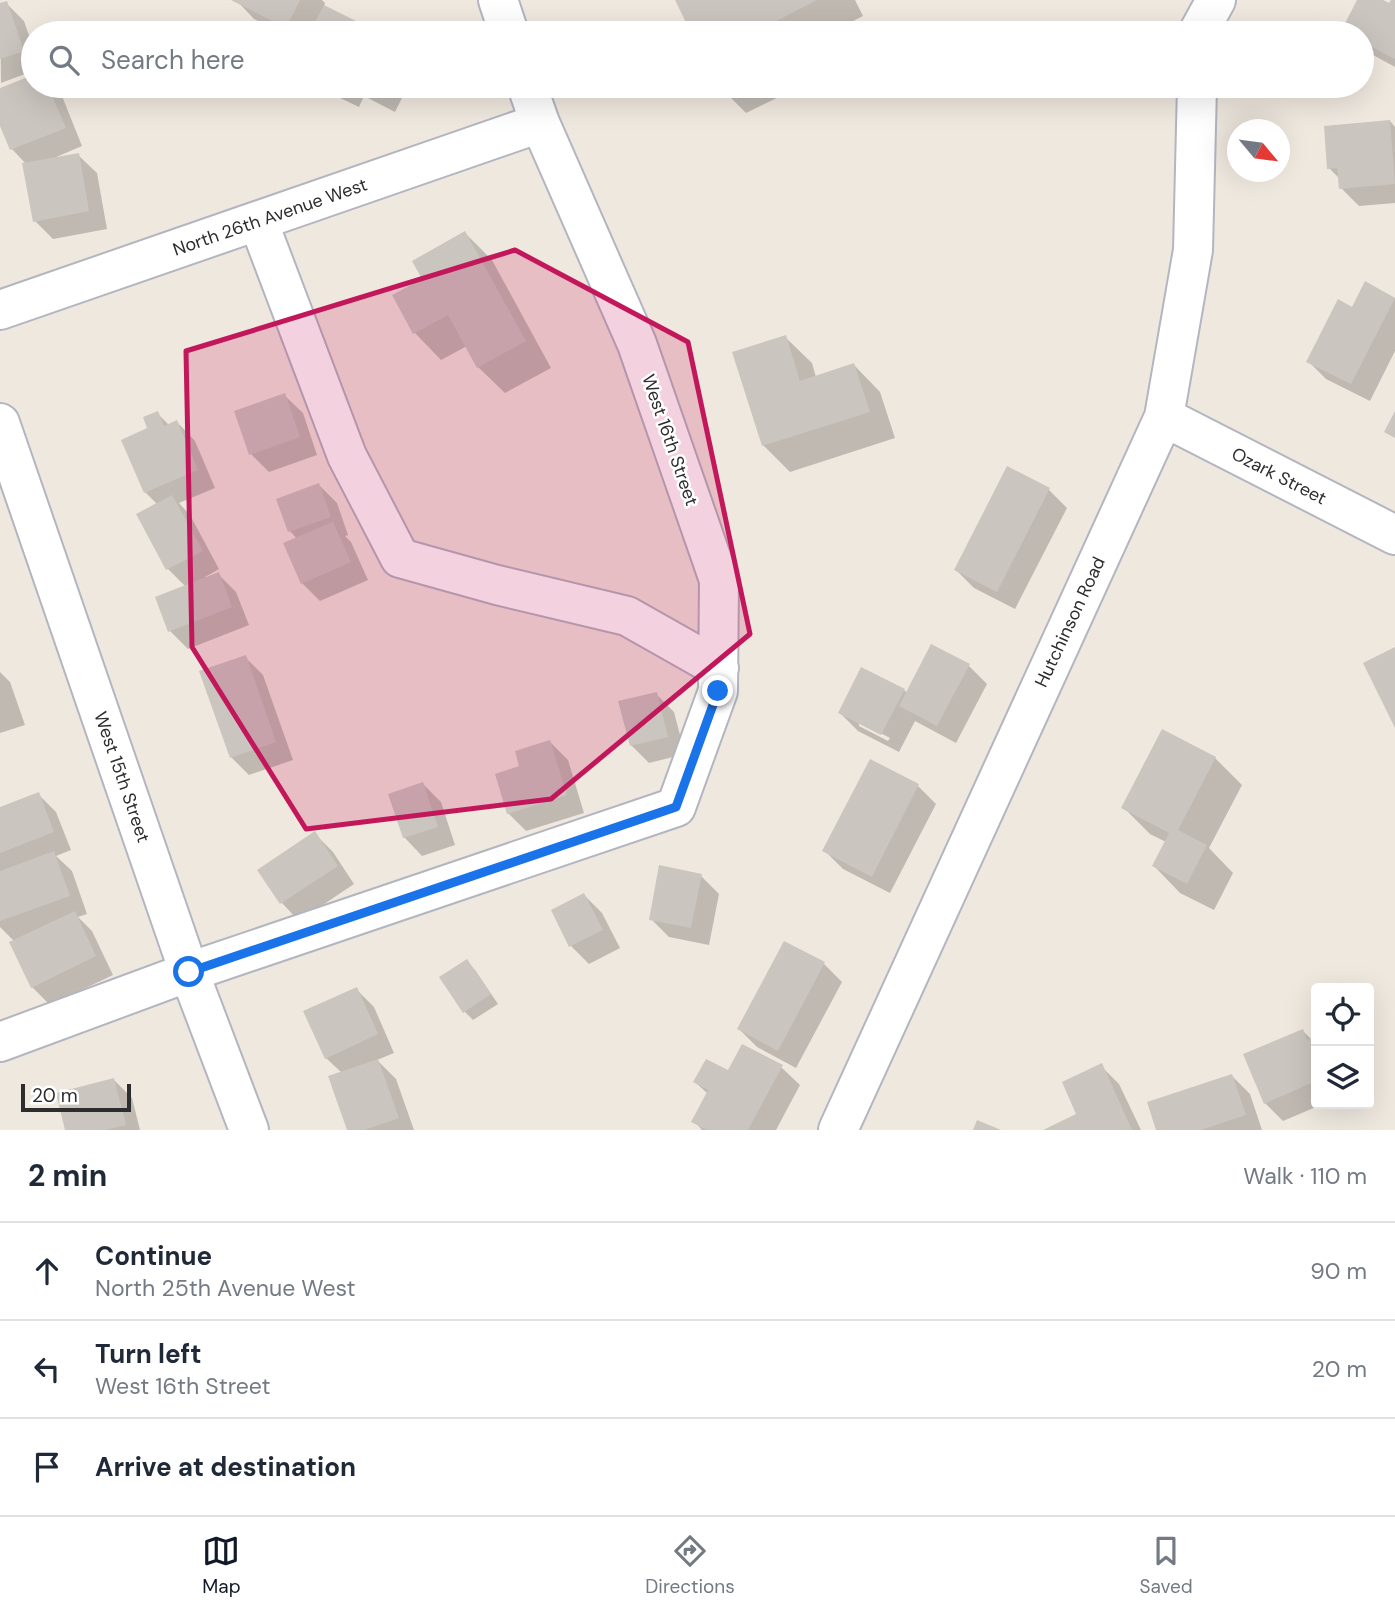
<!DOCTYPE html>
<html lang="en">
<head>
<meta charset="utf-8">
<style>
	:root { --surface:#fff; --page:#f6f6f7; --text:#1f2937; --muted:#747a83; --line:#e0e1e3; --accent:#111827 }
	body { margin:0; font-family:"DM Sans",sans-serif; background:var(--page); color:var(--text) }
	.controls { position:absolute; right:21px; bottom:21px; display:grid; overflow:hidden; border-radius:7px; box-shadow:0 7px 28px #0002 }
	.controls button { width:63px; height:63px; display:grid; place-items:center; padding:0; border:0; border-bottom:2px solid var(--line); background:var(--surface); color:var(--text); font:35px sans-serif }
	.compass { position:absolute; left:1227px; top:119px; width:63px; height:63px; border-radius:50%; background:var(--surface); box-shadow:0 7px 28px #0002; rotate:119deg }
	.scale { position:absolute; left:21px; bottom:18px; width:110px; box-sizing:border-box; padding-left:7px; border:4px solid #2d2d2d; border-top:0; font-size:19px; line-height:24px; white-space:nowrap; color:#2d2d2d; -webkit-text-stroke:5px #fff; paint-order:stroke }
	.stop { position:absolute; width:21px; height:21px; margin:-16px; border:5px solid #1a73e8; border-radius:50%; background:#fff }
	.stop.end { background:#1a73e8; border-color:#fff; box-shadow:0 2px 7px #0008 }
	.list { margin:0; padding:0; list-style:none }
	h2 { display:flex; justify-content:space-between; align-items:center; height:91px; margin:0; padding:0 28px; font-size:30px }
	h2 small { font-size:23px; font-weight:400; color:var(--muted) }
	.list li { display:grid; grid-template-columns:46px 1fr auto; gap:21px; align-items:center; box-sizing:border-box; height:98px; padding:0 28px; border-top:2px solid var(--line) }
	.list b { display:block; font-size:26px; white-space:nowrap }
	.list p { margin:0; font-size:23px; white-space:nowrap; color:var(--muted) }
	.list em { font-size:23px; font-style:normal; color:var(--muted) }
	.icon { flex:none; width:38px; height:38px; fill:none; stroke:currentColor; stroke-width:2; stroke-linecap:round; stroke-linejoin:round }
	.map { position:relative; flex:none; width:1395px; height:1130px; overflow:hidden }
	.search { position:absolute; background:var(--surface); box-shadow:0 7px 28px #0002; left:21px; right:21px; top:21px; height:77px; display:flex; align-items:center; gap:18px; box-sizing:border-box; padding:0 24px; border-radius:38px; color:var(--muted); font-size:26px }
	.sheet { height:385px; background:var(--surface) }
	nav { display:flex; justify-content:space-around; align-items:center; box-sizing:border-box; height:98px; border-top:2px solid var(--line); background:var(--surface); font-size:19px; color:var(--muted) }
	nav a { display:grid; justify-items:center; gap:4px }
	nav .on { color:var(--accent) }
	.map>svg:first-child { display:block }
	.shadow { fill:#0003; fill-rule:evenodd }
	.building { fill:#cac5bf }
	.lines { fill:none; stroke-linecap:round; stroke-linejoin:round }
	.minor-casing { stroke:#b3b5c1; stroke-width:42 }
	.minor { stroke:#fff; stroke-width:38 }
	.route { stroke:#1a73e8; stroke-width:9 }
	.marked { fill:#c2185b; fill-opacity:0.2; stroke:#c2185b; stroke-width:5; stroke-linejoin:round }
	.labels { text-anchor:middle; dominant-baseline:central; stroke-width:5; stroke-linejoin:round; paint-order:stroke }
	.street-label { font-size:18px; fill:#2d2d2d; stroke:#fff }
</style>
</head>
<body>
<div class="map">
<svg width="1395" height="1130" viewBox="0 0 1395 1130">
	<rect width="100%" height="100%" fill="#efe8df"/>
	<!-- shadow -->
	<path class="shadow" d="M 236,0 L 322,0 L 325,3 L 324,7 L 376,33 L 282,33 L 254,19 Z
		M 677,0 L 855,0 L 863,16 L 830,33 L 693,33 Z
		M 1359,0 L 1379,0 L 1390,6 L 1392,0 L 1395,0 L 1395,67 L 1362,49 L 1362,33 L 1345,33 L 1343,31 Z
		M 6,3 L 24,21 L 33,47 L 33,71 L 1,83 L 0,5 Z
		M 130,23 L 139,33 L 98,33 L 97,30 Z
		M 33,77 L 33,86 L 54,86 L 60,91 L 82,146 L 54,158 L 78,155 L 97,173 L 107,229 L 53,239 L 35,221 L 26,164 L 12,149 L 0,122 L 0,90 Z
		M 326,86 L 408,86 L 395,112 L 364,96 L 359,107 L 338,97 Z
		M 719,86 L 801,86 L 746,113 Z
		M 1390,121 L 1395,127 L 1395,203 L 1359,206 L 1341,188 L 1340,179 L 1329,168 Z
		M 465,233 L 492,260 L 551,368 L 505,393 L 478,367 L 467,346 L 441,360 L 415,333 L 394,296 L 424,279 Z
		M 1366,284 L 1395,298 L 1395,351 L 1370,401 L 1326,379 L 1308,361 L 1353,309 Z
		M 785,337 L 812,363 L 816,377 L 854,365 L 880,392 L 895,438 L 790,472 L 763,445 Z
		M 284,395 L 303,413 L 317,455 L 269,472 L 251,454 Z
		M 157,413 L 170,426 L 177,422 L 195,441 L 215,488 L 179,503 L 190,515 L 219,569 L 205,577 L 206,579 L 218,574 L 236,592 L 249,625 L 188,649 L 170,631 L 186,587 L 168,569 L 139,515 L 158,505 L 145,492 L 150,429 Z
		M 1008,469 L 1049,490 L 1067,508 L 1015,609 L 974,588 L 956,570 Z
		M 319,485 L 337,503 L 348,535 L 345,536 L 351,542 L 368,580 L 320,601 L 302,583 L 297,539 L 290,531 Z
		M 245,657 L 263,675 L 293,760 L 249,775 L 231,757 Z
		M 969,666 L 987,684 L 956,743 L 915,721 L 899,752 L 858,731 L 840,713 L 904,690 L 907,693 ZM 859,722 L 890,738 L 888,741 L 859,726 Z
		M 0,672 L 10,682 L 25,725 L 0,733 Z
		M 656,694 L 674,712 L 685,754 L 649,763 L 631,745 Z
		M 550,742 L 568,760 L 584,813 L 526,831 L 508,813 Z
		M 1215,758 L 1242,785 L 1209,848 L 1233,873 L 1214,910 L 1180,893 L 1154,866 L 1166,842 L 1150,834 L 1123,807 Z
		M 423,784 L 441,802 L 455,845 L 422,856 L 404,837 Z
		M 918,786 L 936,804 L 890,893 L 843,869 L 825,851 Z
		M 38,794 L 56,812 L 71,850 L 56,856 L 72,871 L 87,914 L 78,917 L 92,931 L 113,975 L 50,1005 L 32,987 L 15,942 L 0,927 L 0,809 Z
		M 315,834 L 333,852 L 354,884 L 299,921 L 282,903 L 260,870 Z
		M 701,876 L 719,894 L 709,945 L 669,937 L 651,919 Z
		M 584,895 L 602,913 L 620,948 L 589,964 L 571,946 Z
		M 466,961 L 475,970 L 498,1004 L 473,1020 L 465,1012 Z
		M 824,964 L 842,982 L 796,1068 L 757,1047 L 739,1029 Z
		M 356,989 L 374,1007 L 394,1053 L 377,1060 L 396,1079 L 414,1130 L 349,1130 L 342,1073 L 326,1058 Z
		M 1303,1031 L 1312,1040 L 1316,1038 L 1316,1104 L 1323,1104 L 1283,1121 L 1265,1103 Z
		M 1101,1066 L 1119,1084 L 1141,1130 L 1047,1130 L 1079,1115 Z
		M 781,1067 L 800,1085 L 776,1130 L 702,1130 L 694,1121 L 708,1094 L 695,1082 L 728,1073 Z
		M 1232,1076 L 1250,1094 L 1262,1130 L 1158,1130 Z
		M 114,1080 L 132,1098 L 140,1130 L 67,1130 Z"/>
	<!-- building -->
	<path class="building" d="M 231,0 L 300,0 L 286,28 Z
		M 675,0 L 817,0 L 763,28 L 765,33 L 691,33 Z
		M 1357,0 L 1383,0 L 1389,3 L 1391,0 L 1395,0 L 1395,59 L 1362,42 L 1362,33 L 1341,31 Z
		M 7,1 L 24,51 L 0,59 L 0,3 Z
		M 324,5 L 380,33 L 309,33 Z
		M 131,21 L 134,33 L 96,33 L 95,29 Z
		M 33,75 L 33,86 L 48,86 L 66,128 L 10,150 L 0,126 L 0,88 Z
		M 1390,120 L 1395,184 L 1339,189 L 1337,168 L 1327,169 L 1324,126 Z
		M 79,153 L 89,211 L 33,222 L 22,163 Z
		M 465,231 L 526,341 L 477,368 L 448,315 L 413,334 L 392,295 L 422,279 L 412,261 Z
		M 1365,281 L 1395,298 L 1351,384 L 1306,362 L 1338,299 L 1352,307 Z
		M 786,335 L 800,381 L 854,363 L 870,412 L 762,446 L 732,352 Z
		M 285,393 L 300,437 L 249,455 L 234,411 Z
		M 158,411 L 164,426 L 177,420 L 198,470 L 144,493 L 121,440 L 147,428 L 143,417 Z
		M 1395,411 L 1395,438 L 1384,432 Z
		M 1007,466 L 1050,488 L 997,592 L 954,570 Z
		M 319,483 L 331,517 L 288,532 L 276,499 Z
		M 172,495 L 203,551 L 166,570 L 136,514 Z
		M 333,522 L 351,562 L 301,584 L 283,543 Z
		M 219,572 L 232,607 L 168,632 L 155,597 Z
		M 931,644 L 970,664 L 937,726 L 899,706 Z
		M 1395,647 L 1395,728 L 1363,663 Z
		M 246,655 L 276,742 L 230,758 L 199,671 Z
		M 861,667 L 905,689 L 881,735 L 838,713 Z
		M 657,692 L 668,737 L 630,746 L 618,701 Z
		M 1162,729 L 1216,757 L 1178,830 L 1207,845 L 1187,884 L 1152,866 L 1169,833 L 1121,808 Z
		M 550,740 L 567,795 L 507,814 L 495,774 L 519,766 L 515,751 Z
		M 870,759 L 919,784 L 872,877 L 822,851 Z
		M 423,782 L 438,827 L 403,838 L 388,794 Z
		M 39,792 L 54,832 L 0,853 L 0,807 Z
		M 315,831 L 338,866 L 280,904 L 257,870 Z
		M 54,851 L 70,896 L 0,921 L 0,871 Z
		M 659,865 L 702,874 L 691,928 L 649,920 Z
		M 584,893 L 603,930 L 569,947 L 551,910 Z
		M 75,911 L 96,956 L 31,988 L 9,942 Z
		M 784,941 L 825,962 L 778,1051 L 737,1029 Z
		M 467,959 L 491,994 L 463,1013 L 439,977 Z
		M 357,987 L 378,1034 L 325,1059 L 303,1011 Z
		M 1303,1029 L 1307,1040 L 1316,1036 L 1316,1081 L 1264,1104 L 1243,1054 Z
		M 742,1044 L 783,1065 L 748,1130 L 707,1130 L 691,1122 L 708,1090 L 693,1082 L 706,1059 L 728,1070 Z
		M 378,1059 L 399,1118 L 364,1130 L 347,1130 L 328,1076 Z
		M 1102,1063 L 1132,1130 L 1043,1130 L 1076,1114 L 1062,1082 Z
		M 1232,1074 L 1246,1115 L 1201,1130 L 1156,1130 L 1147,1102 Z
		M 114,1078 L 126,1125 L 106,1130 L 65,1130 L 56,1093 Z
		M 977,1120 L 1001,1130 L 973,1130 Z"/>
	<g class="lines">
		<defs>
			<path id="minor" d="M 498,0 L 509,33
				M 1199,31 L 1216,0
				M 258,221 L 347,456 L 400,558 L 497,585 L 627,616 L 719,668
				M 0,310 L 540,123
				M 1164,417 L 1395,535
				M 0,423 L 189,972 L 249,1130
				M 0,1042 L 189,972 L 676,807 L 718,691 L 719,580 L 637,344 L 540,123 L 527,86
				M 838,1130 L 1164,417 L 1193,250 L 1197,86"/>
		</defs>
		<!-- minor casing -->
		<use href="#minor" class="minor-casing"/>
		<!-- minor -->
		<use href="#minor" class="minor"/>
	</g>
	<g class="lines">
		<!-- route -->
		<path class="route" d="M 189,972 L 676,807 L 718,691"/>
	</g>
	<!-- marked area -->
	<path class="marked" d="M 515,250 L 688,342 L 750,634 L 551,799 L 306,829 L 192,647 L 186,351 Z"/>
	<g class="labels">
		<!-- street labels -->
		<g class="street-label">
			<text transform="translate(270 217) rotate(-19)">North 26th Avenue West</text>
			<text transform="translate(670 440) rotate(71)">West 16th Street</text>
			<text transform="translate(1279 476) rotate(27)">Ozark Street</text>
			<text transform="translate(1070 622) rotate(-65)">Hutchinson Road</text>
			<text transform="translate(122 777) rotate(71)">West 15th Street</text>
		</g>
	</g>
</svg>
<div class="controls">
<button><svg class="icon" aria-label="locate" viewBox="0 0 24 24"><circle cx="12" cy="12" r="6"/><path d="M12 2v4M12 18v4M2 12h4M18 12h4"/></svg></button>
<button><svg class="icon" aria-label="layers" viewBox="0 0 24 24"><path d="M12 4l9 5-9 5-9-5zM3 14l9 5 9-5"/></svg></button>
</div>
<svg class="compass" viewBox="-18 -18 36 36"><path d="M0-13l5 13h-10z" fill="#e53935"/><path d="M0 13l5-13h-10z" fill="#747a83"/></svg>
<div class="scale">20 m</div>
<div class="stop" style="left:189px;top:972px"></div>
<div class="stop end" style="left:718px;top:691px"></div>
<div class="search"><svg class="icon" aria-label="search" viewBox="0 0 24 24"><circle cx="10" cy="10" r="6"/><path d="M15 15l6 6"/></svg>Search here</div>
</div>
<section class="sheet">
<h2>2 min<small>Walk · 110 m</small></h2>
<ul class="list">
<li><svg class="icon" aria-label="ahead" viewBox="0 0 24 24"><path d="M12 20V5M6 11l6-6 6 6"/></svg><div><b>Continue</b><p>North 25th Avenue West</p></div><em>90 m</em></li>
<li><svg class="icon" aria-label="left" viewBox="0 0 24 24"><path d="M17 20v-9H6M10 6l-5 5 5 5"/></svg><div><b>Turn left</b><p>West 16th Street</p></div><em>20 m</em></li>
<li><svg class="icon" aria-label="arrive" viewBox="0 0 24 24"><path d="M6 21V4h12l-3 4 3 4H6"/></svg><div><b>Arrive at destination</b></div></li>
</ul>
</section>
<nav>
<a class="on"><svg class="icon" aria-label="map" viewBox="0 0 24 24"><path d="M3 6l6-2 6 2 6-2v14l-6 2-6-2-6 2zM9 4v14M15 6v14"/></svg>Map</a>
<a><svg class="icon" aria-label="directions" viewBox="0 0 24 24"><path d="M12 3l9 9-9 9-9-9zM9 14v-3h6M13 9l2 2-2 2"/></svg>Directions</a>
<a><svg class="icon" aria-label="saved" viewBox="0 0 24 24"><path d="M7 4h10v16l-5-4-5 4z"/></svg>Saved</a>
</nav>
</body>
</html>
